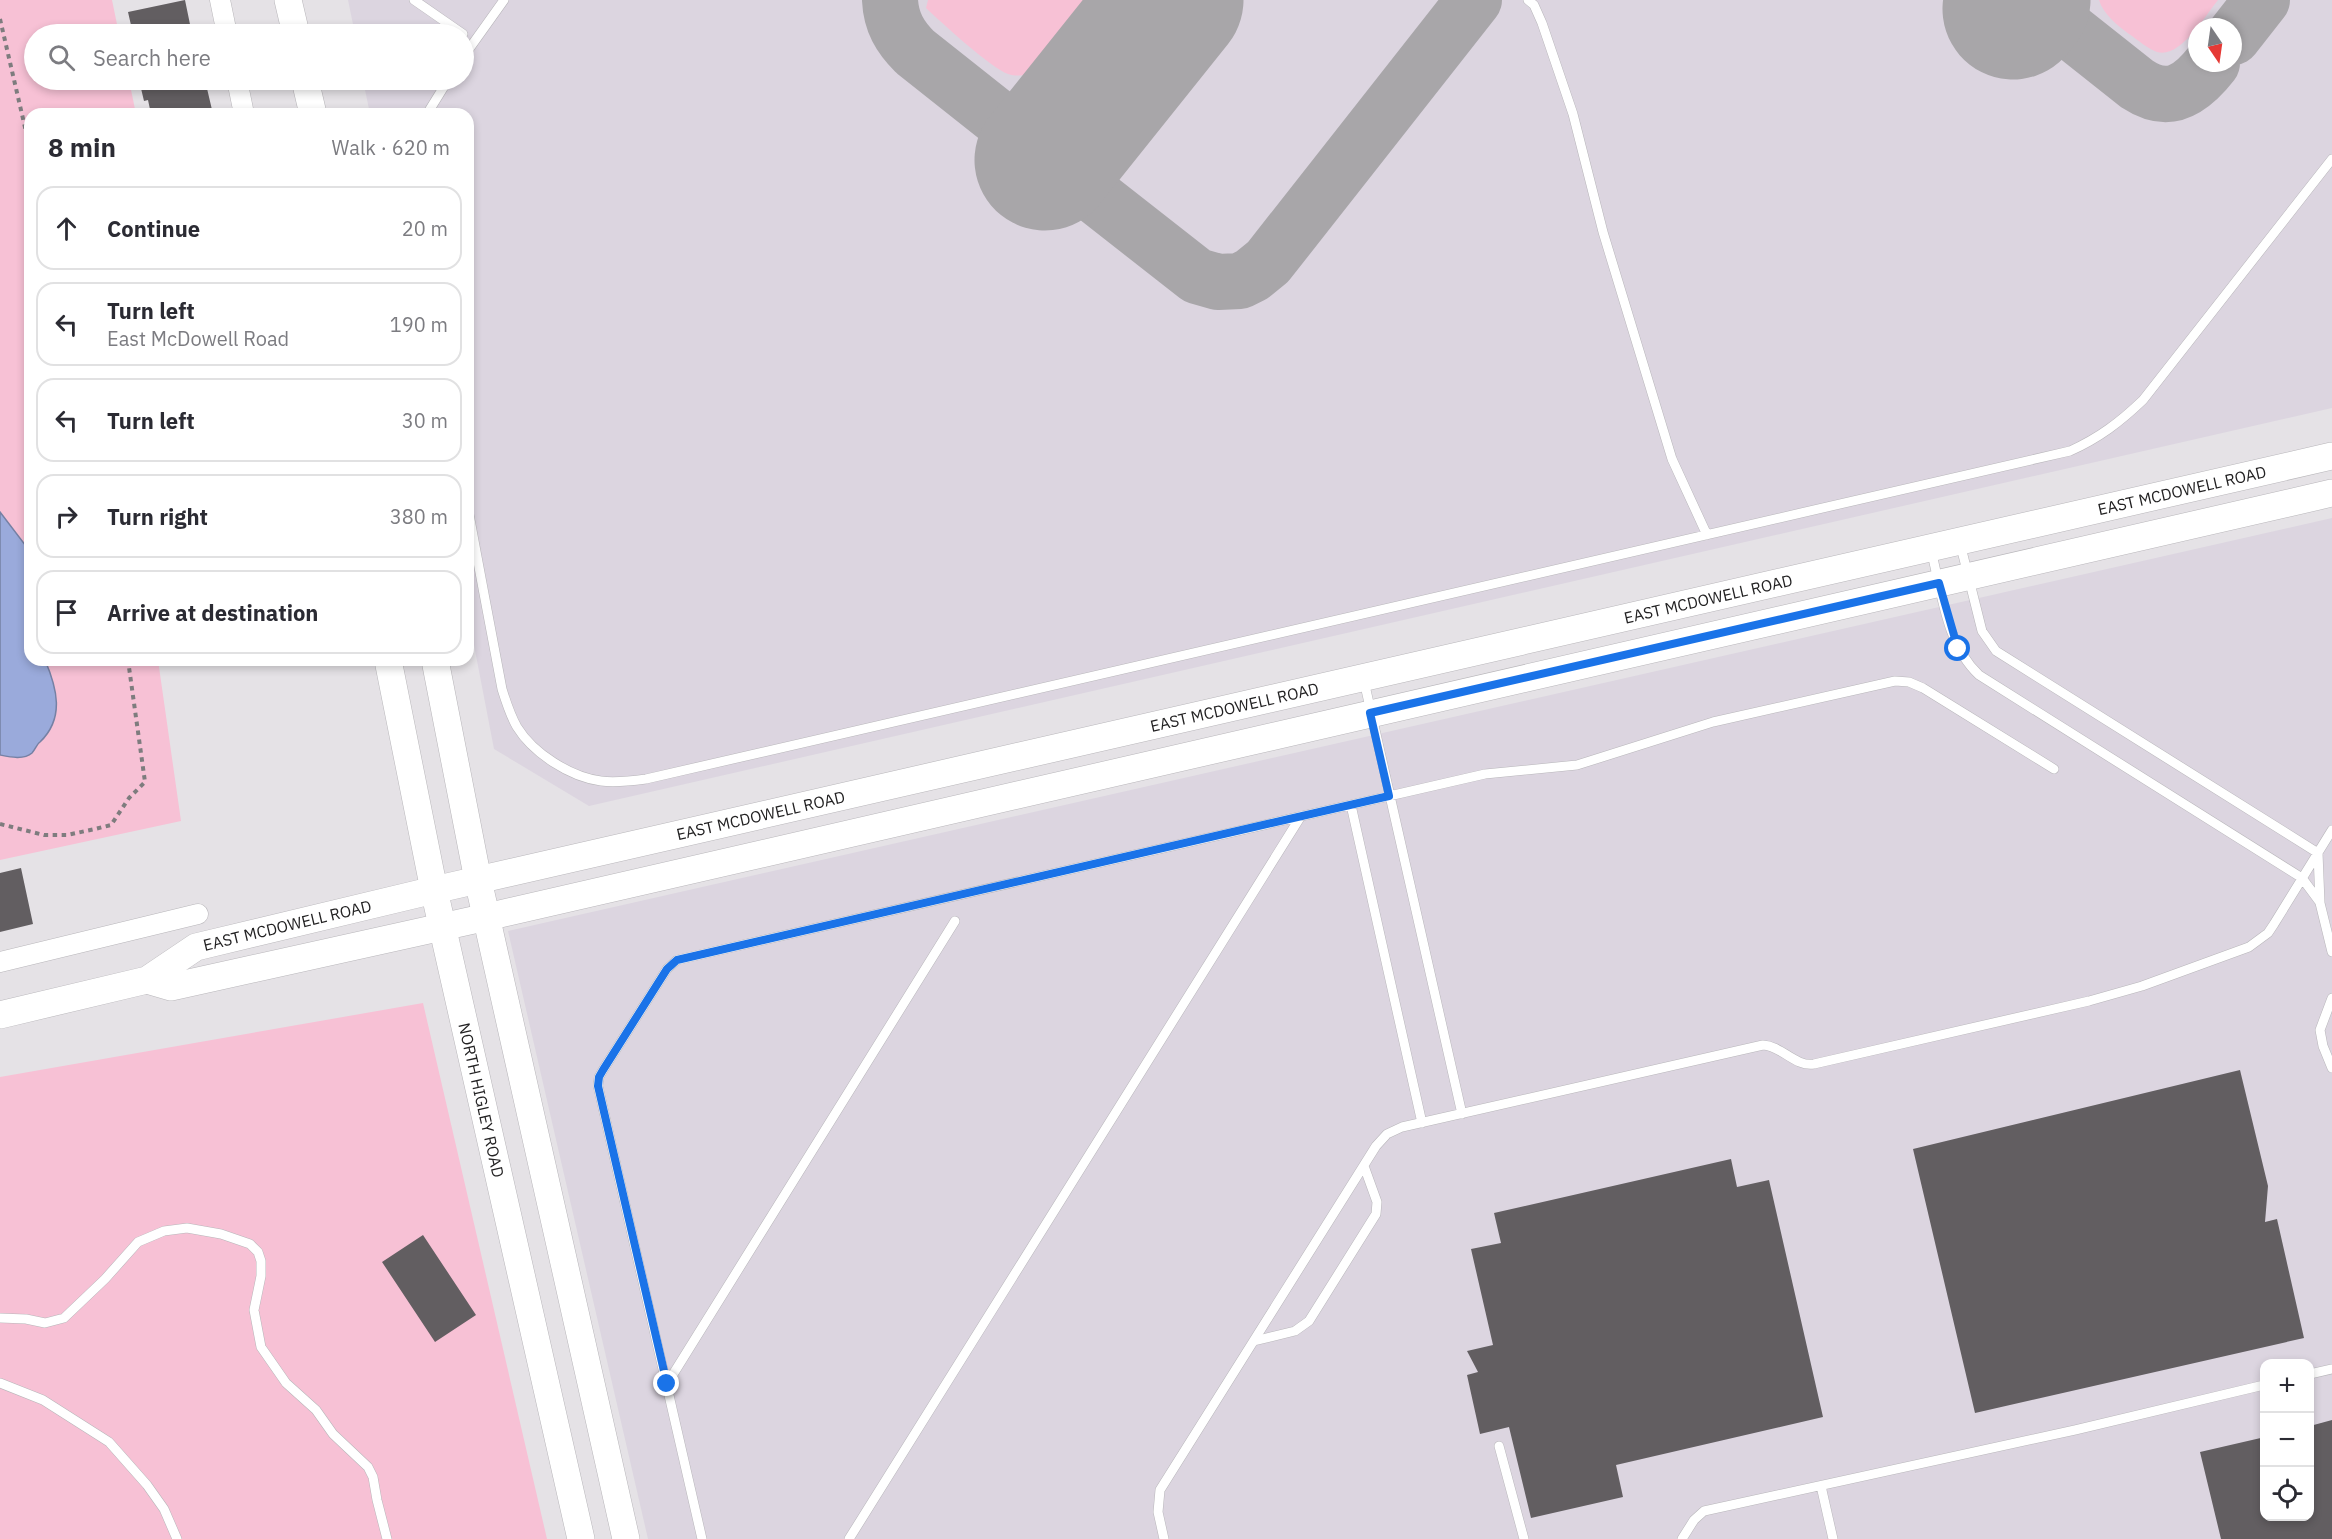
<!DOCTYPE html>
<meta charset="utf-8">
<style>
body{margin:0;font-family:"IBM Plex Sans",sans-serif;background:#f7f7f7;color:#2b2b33}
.controls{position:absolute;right:18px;bottom:18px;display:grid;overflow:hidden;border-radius:12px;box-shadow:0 3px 9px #0003}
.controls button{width:54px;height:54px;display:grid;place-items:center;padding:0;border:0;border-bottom:2px solid #e1e1e2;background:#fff;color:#2b2b33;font:30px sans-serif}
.compass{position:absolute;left:2188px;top:18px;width:54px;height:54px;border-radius:50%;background:#fff;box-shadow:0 3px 9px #0003;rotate:167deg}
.stop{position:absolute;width:18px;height:18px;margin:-14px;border:4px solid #1a73e8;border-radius:50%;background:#fff}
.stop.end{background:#1a73e8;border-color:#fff;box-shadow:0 2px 6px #0008}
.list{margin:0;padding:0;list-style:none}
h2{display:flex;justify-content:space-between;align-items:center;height:78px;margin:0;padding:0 24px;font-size:26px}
h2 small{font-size:20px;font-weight:400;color:#7c7c81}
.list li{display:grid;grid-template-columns:39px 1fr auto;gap:18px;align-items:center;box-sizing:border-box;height:84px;margin:0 12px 12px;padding:0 12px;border:2px solid #e1e1e2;border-radius:18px}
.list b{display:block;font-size:22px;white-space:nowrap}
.list p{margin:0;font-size:20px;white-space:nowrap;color:#7c7c81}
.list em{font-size:20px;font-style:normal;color:#7c7c81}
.icon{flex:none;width:33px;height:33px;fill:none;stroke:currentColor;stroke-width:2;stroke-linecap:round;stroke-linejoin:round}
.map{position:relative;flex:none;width:2332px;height:1539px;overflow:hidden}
.search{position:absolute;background:#fff;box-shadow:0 3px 9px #0003;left:24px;top:24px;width:450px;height:66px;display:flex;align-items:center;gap:15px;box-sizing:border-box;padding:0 21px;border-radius:33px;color:#7c7c81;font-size:22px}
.panel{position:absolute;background:#fff;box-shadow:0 3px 9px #0003;left:24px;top:108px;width:450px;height:558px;border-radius:18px}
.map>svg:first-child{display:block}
</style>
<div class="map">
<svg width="2332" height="1539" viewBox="0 0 2332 1539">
<rect width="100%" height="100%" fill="#e5e2e6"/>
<path fill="#dcd5e0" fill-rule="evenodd" d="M 348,0 L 2332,0 L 2332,408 L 589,806 L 494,749 L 468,614 L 468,114 L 370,114 L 363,80 L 464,80 L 464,34 L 355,34 ZM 2197,27 L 2233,27 L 2233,63 L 2197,63 Z
M 2332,518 L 2332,1539 L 648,1539 L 508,931 ZM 2264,1364 L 2310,1364 L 2310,1516 L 2264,1516 Z"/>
<path fill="#f7c1d5" d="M 0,0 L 112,0 L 119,34 L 34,34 L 34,80 L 129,80 L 136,114 L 30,114 L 30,660 L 158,660 L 181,821 L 0,860 Z
M 928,0 L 1093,0 L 1040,68 C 1031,74 1020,78 1008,74 C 991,68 942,23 926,8 Z
M 2099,0 L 2218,0 C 2205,16 2180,59 2157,52 C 2148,49 2138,40 2129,34 C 2118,26 2103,14 2099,0 Z
M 423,1003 L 547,1539 L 0,1539 L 0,1077 Z"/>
<path fill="#9aaadb" stroke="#7681a4" stroke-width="1.5" d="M 0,512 L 26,546 L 30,561 L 30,660 L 45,660 C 57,688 65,718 40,742 C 37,744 35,750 32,753 C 24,760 10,757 0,755 Z"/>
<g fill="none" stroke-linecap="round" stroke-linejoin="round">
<path stroke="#a8a6a9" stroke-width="56" d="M 890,0 C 891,22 900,37 915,52 L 997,117 L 1045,160 L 1086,189 L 1197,276 L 1218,282 L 1240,281 L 1252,275 L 1268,262 L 1474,0
M 2031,0 L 2137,84 C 2169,105 2191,90 2212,63
M 2233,37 L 2262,0"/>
<path stroke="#a8a6a9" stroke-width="141" d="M 2013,9 L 2020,0
M 1045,160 L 1173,0"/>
</g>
<path fill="#625e61" d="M 185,0 L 192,34 L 133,34 L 128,12 Z
M 139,80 L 205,80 L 213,114 L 151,114 L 148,100 L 144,101 Z
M 21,868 L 33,924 L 0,932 L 0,873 Z
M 2240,1070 L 2268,1186 L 2265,1222 L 2277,1219 L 2304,1338 L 1975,1413 L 1913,1149 Z
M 1731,1159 L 1737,1187 L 1769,1180 L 1823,1417 L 1616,1465 L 1623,1497 L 1531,1518 L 1509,1427 L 1480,1434 L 1467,1375 L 1478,1372 L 1467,1351 L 1493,1345 L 1471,1249 L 1501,1243 L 1494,1213 Z
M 423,1235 L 476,1315 L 435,1342 L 382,1262 Z
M 2332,1420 L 2332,1539 L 2221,1539 L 2200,1452 L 2265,1437 L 2265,1516 L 2310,1516 L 2310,1426 Z"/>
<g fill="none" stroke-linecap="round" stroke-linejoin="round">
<g stroke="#b8b6ba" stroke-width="10">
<path id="service" d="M 414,0 L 463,34
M 1528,0 L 1534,5 L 1542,23 L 1573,114 L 1603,232 L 1672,459 L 1707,535
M 464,56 L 504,0
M 427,114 L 448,80
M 468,509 L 502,689 C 506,702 510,715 517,727 C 533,753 570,777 601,781 C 616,783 631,781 646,779 L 2070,451 C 2099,438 2120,422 2143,400 L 2332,159
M 1960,543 L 1982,631 L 1996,651 L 2318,853 L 2320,903 L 2332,952
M 1931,550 C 1942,593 1946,644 1979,675 L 2302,878 L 2319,901
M 1364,681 L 1462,1114
M 1351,805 L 1422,1123
M 2332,998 L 2320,1030 L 2323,1046 L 2332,1068
M 0,1318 L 26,1319 L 45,1323 L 64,1318 L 105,1279 L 138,1242 L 164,1231 L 187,1228 L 221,1234 L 250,1244 L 258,1252 L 261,1261 L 261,1276 L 254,1310 L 261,1347 L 286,1383 L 316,1410 L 333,1434 L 368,1467 L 373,1477 L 377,1500 L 387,1539
M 1254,1341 L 1295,1331 L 1309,1321 L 1376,1214 L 1377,1202 L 1364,1166
M 2310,1374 L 2332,1369
M 0,1383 L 43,1400 L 109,1442 L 147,1485 L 164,1509 L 177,1539
M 667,1384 L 955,921
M 1499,1446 L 1524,1539
M 1821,1486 L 1833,1539
M 702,1539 L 598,1086 L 599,1077 L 603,1070 L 667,969 L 677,960 L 1485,774 L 1577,765 L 1713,722 L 1895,681 L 1909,682 L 1923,688 L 2054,769
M 849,1539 L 1301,816
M 1164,1539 L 1158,1512 L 1160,1490 L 1376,1146 L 1387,1134 L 1402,1127 L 1763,1045 C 1782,1046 1795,1067 1814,1064 L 2089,1001 L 2142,986 L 2249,947 L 2268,933 L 2274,924 L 2332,830
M 1682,1539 L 1694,1520 L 1704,1511 L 2075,1430 L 2264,1385"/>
</g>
<g stroke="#b8b6ba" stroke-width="21">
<path id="minor" d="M 220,0 L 227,34
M 237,80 L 244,114
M 0,962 L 198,914"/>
</g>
<g stroke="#b8b6ba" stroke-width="28">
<g id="secondary">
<path d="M 288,0 L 296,34"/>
<path d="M 305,80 L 313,114"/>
<path id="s1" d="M 388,660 L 434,890 L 581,1539"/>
<path d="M 435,660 L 478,880 L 626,1539"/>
<path d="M 147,980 L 171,987 L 487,917 L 2332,493"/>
<path id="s2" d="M 0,1015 L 147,980 L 196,947 L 434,890 L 2332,456"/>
</g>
</g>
<path stroke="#7e7c7e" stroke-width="4" stroke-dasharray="4.5 4.5" stroke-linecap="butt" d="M 0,19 L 30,149
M 0,824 L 44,835 L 67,835 L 95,829 L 111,825 L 129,798 L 145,782 L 128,660"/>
<use href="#service" stroke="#fff" stroke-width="9"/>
<use href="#minor" stroke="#fff" stroke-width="20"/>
<use href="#secondary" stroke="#fff" stroke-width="27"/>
</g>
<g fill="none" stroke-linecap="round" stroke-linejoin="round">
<path stroke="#1a73e8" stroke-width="8" d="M 667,1384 L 598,1086 L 599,1077 L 603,1070 L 667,969 L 677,960 L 1389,796 L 1370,713 L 1939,583 L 1958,649"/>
</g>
<g text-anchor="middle" stroke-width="6" stroke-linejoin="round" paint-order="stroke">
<g font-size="16" fill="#232223" stroke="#e5e2e6">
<text dy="6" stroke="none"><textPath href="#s2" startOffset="2248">EAST MCDOWELL ROAD</textPath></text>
<text dy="6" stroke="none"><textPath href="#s2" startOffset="1762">EAST MCDOWELL ROAD</textPath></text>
<text dy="6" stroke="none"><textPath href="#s2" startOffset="1276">EAST MCDOWELL ROAD</textPath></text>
<text dy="6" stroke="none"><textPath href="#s2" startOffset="790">EAST MCDOWELL ROAD</textPath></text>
<text dy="6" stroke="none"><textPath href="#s2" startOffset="304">EAST MCDOWELL ROAD</textPath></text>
<text dy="6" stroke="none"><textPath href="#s1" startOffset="450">NORTH HIGLEY ROAD</textPath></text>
</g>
</g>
</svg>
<div class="controls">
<button>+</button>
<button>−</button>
<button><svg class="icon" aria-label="locate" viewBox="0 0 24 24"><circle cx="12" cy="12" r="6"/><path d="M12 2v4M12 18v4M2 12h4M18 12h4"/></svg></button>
</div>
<svg class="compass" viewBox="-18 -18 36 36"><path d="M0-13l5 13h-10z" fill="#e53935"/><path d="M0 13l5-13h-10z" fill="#7c7c81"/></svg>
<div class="stop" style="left:1958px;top:649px"></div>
<div class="stop end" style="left:667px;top:1384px"></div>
<div class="search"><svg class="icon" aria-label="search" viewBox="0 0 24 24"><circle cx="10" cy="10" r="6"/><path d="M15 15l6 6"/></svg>Search here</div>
<section class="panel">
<h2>8 min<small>Walk · 620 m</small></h2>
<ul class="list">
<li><svg class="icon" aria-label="ahead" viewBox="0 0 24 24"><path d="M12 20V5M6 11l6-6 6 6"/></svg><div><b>Continue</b></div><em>20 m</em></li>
<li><svg class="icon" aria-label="left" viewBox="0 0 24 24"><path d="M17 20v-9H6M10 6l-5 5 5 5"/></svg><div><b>Turn left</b><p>East McDowell Road</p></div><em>190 m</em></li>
<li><svg class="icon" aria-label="left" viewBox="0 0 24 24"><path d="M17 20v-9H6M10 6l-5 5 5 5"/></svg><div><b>Turn left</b></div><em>30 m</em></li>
<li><svg class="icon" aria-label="right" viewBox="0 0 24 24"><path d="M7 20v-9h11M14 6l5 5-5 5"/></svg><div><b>Turn right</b></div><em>380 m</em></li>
<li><svg class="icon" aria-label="arrive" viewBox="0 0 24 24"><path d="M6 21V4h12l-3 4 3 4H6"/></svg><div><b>Arrive at destination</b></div></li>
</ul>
</section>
</div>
